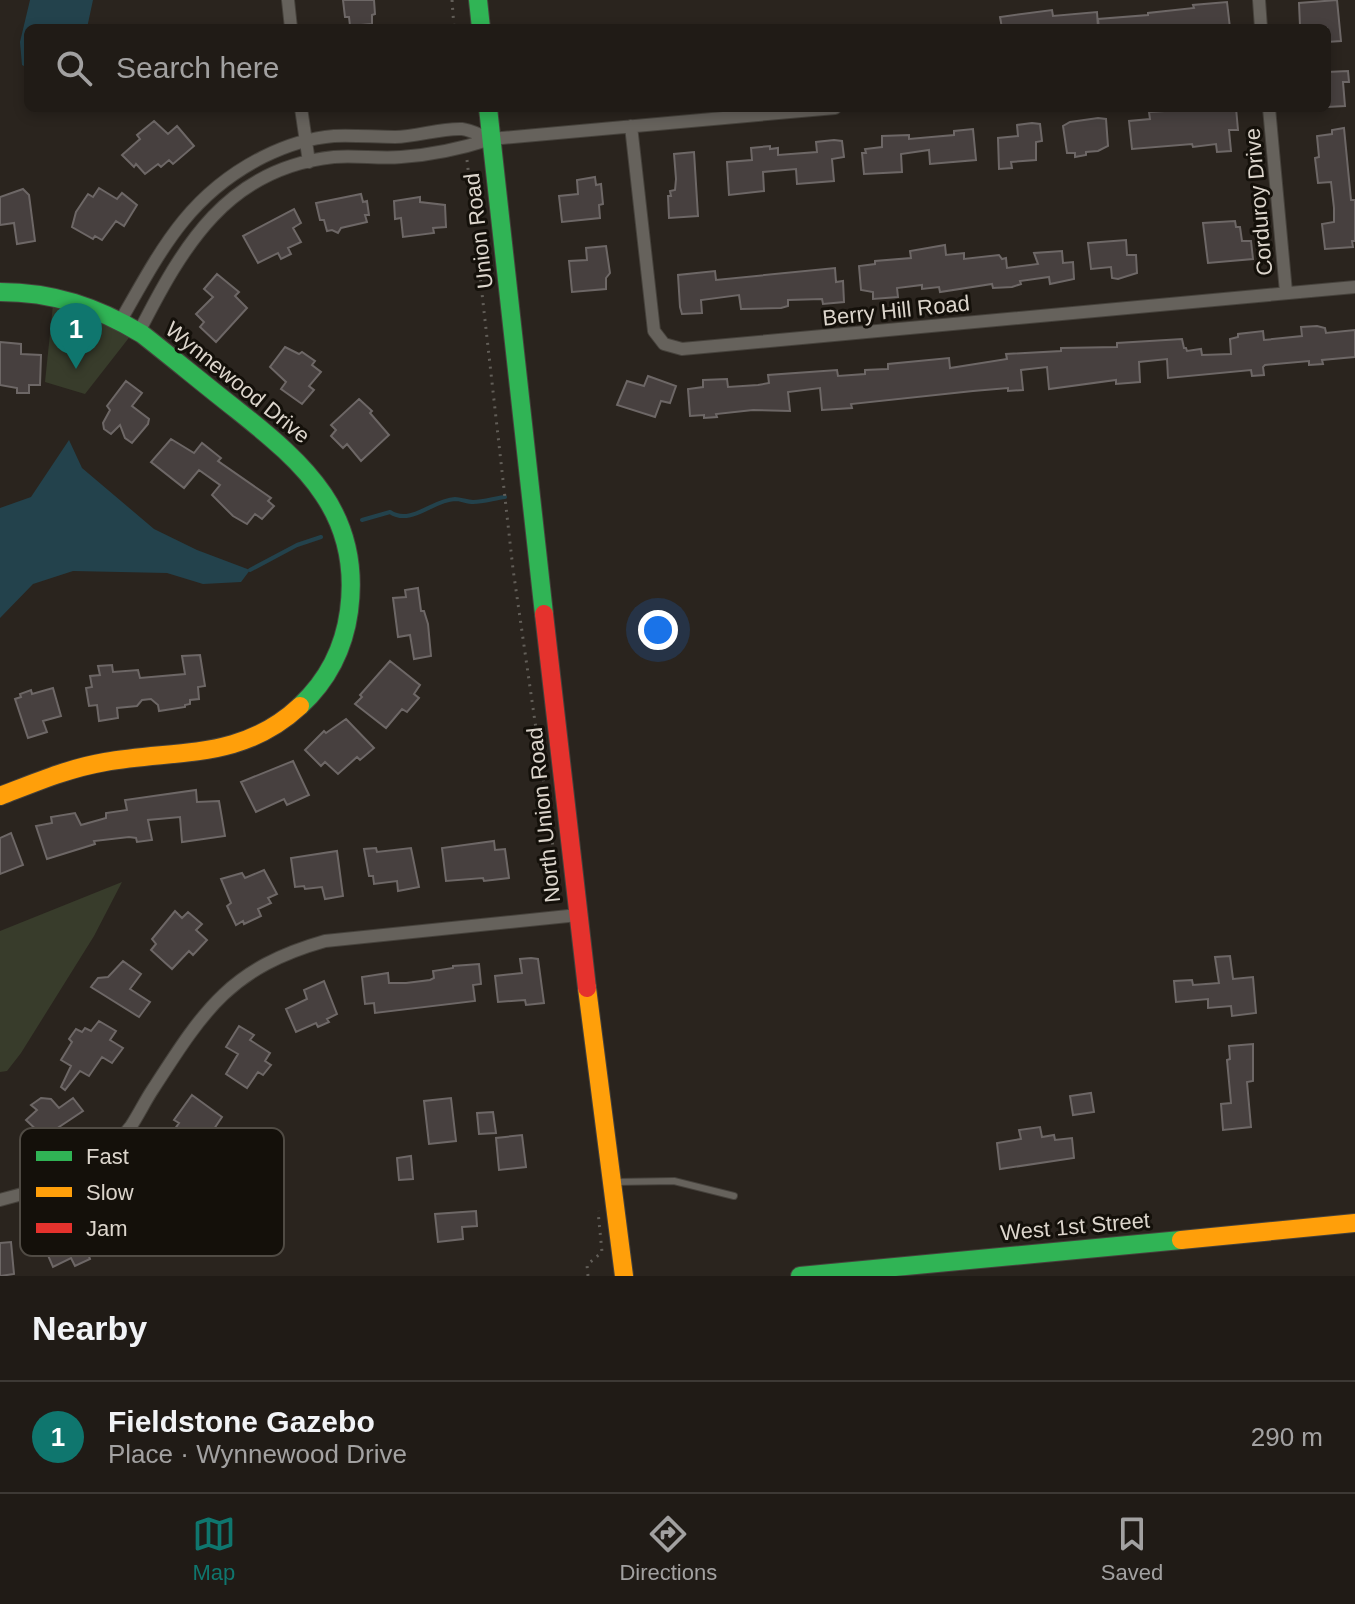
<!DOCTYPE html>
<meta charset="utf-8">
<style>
body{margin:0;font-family:Helvetica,sans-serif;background:#28241f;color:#f1f3f6}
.you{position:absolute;left:658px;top:630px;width:28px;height:28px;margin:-20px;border:6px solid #fff;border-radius:50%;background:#1a73e8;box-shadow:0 0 0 12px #1a73e833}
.badge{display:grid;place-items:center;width:52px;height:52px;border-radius:50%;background:#0f766e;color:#fff;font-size:26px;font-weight:700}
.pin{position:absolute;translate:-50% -66px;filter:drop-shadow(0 2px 4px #0008)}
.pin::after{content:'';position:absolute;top:42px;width:28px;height:24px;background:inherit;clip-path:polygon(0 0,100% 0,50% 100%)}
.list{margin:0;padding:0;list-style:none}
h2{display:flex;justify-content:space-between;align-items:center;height:104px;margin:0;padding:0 32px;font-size:34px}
h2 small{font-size:26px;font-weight:400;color:#a2a1a1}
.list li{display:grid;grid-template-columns:52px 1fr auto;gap:24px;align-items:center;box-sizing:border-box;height:112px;padding:0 32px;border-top:2px solid #3d3935}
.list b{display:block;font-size:30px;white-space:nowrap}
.list p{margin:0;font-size:26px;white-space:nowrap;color:#a2a1a1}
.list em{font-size:26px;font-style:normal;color:#a2a1a1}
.icon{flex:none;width:44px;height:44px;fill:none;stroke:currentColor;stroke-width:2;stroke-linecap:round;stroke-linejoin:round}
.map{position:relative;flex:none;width:1355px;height:1276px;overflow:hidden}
.search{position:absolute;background:#201b16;box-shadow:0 4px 12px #0003;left:24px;right:24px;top:24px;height:88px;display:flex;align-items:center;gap:20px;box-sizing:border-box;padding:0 28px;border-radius:12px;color:#a2a1a1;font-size:30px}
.sheet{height:216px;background:#201b16}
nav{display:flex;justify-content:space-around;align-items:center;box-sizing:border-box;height:112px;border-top:2px solid #3d3935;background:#201b16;font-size:22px;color:#a2a1a1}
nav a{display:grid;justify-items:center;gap:4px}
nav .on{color:#0f766e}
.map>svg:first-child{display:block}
</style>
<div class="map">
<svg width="1355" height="1276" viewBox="0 0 1355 1276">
<rect width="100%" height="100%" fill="#2a241e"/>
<path fill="#383c2b" d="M 54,295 L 135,330 L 85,394 L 45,382 Z
M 122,882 L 94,936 L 21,1053 L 7,1071 L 0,1072 L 0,931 Z"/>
<path fill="#23424c" d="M 30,0 L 93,0 L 87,28 L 28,28 L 28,68 L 22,65 L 20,42 Z
M 69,440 L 82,468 L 154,529 L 197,550 L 250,570 L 241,582 L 203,584 L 167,573 L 73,571 L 33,584 L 0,618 L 0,508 L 31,497 Z"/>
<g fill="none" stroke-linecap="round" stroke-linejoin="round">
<path stroke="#23424c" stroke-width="4" d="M 362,520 L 390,512 C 411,526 432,500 455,499 C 461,499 467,502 473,502 C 484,502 495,498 505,497
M 250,570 L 297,545 L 321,537"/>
</g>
<path fill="#47403f" stroke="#6d6766" stroke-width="2" d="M 343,0 L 374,0 L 375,14 L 372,15 L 372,24 L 350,26 L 349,17 L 345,17 Z
M 1337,0 L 1341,41 L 1327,42 L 1327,28 L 1316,28 L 1315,25 L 1300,26 L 1299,3 Z
M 1227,2 L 1230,28 L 1099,28 L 1098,19 L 1148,15 L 1148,13 L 1194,8 L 1193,5 Z
M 1052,10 L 1053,16 L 1097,12 L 1098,28 L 1002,28 L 1000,17 Z
M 1348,71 L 1349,82 L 1343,82 L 1345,106 L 1327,107 L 1327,72 Z
M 1211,108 L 1236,108 L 1238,130 L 1229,130 L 1231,151 L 1217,152 L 1216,144 L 1193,147 L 1192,144 L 1132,149 L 1129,121 L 1150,119 L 1149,112 Z
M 1098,118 L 1106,119 L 1108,146 L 1098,151 L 1086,152 L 1086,155 L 1075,157 L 1075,153 L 1067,153 L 1063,126 L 1070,122 Z
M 154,121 L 168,134 L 177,126 L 194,146 L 173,164 L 169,160 L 161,167 L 158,164 L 145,174 L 136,164 L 134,167 L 122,155 L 140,139 L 137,135 Z
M 1032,123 L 1040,124 L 1042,141 L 1036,142 L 1036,160 L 1011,162 L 1012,168 L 999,169 L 998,138 L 1018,136 L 1017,125 Z
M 1344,128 L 1351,200 L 1355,200 L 1355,241 L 1352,241 L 1353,247 L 1325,249 L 1322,224 L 1334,222 L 1334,208 L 1331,182 L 1318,183 L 1315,158 L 1319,157 L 1317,136 L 1332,134 L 1332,130 Z
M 973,129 L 976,160 L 930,164 L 929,150 L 901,154 L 902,172 L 864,174 L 862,153 L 866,153 L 865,149 L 882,147 L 882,136 L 909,135 L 909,139 L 954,135 L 954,131 Z
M 834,140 L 842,141 L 844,157 L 832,159 L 834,181 L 797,184 L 796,169 L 763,172 L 764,191 L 729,195 L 727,162 L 752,160 L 751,148 L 770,146 L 770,149 L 778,148 L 778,155 L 817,152 L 816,142 Z
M 694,152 L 698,216 L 669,218 L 668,196 L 671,196 L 670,191 L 675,190 L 676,179 L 674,154 Z
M 595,177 L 596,185 L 601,184 L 603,204 L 599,205 L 600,218 L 562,222 L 559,196 L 578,194 L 577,180 Z
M 99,188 L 117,199 L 122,193 L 137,205 L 124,226 L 116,221 L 102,240 L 95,236 L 93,239 L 72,227 L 76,212 L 88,194 L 93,197 Z
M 23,189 L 29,195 L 35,241 L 17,244 L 14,223 L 0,225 L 0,197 Z
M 361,194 L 363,202 L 367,201 L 369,215 L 365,215 L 367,222 L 341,228 L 338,233 L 332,230 L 327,231 L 324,220 L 320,220 L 316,203 Z
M 420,197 L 420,202 L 445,205 L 446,227 L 433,228 L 434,233 L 403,237 L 401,218 L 395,219 L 394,201 Z
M 294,209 L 301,223 L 293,228 L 301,242 L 288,248 L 291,254 L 281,259 L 278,253 L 258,263 L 243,236 Z
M 1235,221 L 1236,227 L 1240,227 L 1242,241 L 1251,241 L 1253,259 L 1208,263 L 1203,223 Z
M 1126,240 L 1127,255 L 1136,255 L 1137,273 L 1118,279 L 1112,278 L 1111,267 L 1091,269 L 1088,243 Z
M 945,245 L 946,255 L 964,253 L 964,259 L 999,255 L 1002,259 L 1006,258 L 1007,268 L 1038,264 L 1034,253 L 1062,251 L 1063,263 L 1073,262 L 1074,279 L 1050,284 L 1049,277 L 1020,281 L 1021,284 L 1012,287 L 993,288 L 992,284 L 940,292 L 939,287 L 922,289 L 922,285 L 897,288 L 898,297 L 873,299 L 873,292 L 861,290 L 859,266 L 875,264 L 875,261 L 911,258 L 910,251 Z
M 606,246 L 610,273 L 606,278 L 606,289 L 572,292 L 569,261 L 587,260 L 586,248 Z
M 835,268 L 836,282 L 843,281 L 844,302 L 823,304 L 822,299 L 788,300 L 788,306 L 781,308 L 741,309 L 739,295 L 701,300 L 702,313 L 682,314 L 680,307 L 678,275 L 715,271 L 716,280 Z
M 217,274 L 239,292 L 235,296 L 247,308 L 216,342 L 200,327 L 204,322 L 196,314 L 213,297 L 204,289 Z
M 1317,326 L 1325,328 L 1326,333 L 1355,330 L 1355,357 L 1322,360 L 1323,364 L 1309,365 L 1309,361 L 1265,365 L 1263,367 L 1264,375 L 1252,376 L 1251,370 L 1168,378 L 1167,359 L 1139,362 L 1140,382 L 1116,384 L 1116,380 L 1049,389 L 1047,367 L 1021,370 L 1023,390 L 1008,391 L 1008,388 L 973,391 L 851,404 L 852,408 L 822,410 L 820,388 L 788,392 L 790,411 L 753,410 L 716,414 L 717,417 L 704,418 L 704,415 L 690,416 L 688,389 L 703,387 L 703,380 L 727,379 L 728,387 L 758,385 L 769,383 L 768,375 L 837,370 L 838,376 L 865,374 L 865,370 L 888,369 L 888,364 L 949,358 L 950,368 L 1007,359 L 1006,354 L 1061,351 L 1061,348 L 1117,347 L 1117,343 L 1182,339 L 1184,348 L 1186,348 L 1187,351 L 1201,349 L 1202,355 L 1231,354 L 1230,339 L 1238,337 L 1238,334 L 1263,331 L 1264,340 L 1302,336 L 1301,327 Z
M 0,342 L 21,344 L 21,354 L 41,355 L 40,385 L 29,385 L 29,393 L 17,393 L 17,388 L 0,385 Z
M 285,347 L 299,354 L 302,352 L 315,361 L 312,365 L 321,372 L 309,386 L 314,390 L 302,404 L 281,389 L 286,382 L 270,367 Z
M 648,376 L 676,386 L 670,403 L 661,401 L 655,417 L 617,405 L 627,381 L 644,386 Z
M 126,381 L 142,393 L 132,406 L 149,419 L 148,424 L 132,443 L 125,438 L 120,425 L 111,434 L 104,429 L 103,423 L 110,410 L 107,406 Z
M 359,399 L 372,411 L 370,413 L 389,435 L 361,461 L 347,444 L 343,448 L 331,436 L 336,430 L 331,425 Z
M 171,439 L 194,453 L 202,443 L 221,458 L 218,461 L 271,498 L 268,501 L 274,506 L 262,519 L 255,514 L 247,524 L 233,516 L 212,495 L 220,485 L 199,470 L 184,488 L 151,462 Z
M 418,588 L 421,611 L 424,611 L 428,624 L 431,656 L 414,659 L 410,635 L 398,637 L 393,598 L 406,597 L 405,590 Z
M 200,655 L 205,686 L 198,687 L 199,699 L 190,700 L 190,704 L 185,705 L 185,707 L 159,711 L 158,705 L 151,699 L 142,700 L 137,706 L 117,708 L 118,718 L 99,721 L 97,705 L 89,706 L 86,688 L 92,687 L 90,676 L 100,675 L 98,666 L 112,665 L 113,672 L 138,670 L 140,678 L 185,674 L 182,656 Z
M 390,661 L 420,685 L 414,694 L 419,698 L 407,712 L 402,709 L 386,728 L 355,704 L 362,697 L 360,695 Z
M 53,688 L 61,716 L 43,721 L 47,732 L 28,738 L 15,699 L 21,697 L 20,694 L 31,690 L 32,694 Z
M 346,719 L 374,748 L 360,760 L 357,757 L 338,774 L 325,762 L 321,766 L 305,750 L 324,731 L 326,733 Z
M 293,761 L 309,795 L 287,805 L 284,799 L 256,812 L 241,782 Z
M 196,790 L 197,802 L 219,801 L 225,836 L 182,842 L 180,817 L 148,820 L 152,840 L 137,842 L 136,838 L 129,837 L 94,841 L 95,844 L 47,859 L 36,826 L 52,823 L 51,817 L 75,813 L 81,825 L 106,818 L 106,813 L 127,810 L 125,800 Z
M 11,833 L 23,865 L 0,874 L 0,838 Z
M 494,841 L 495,850 L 505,849 L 509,878 L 484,881 L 483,878 L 446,881 L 442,848 Z
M 376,848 L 377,852 L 411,848 L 419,887 L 398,891 L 397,881 L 374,884 L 373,876 L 369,876 L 364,849 Z
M 337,851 L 343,896 L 325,899 L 322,887 L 305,889 L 304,886 L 295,887 L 291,858 Z
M 264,870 L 277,894 L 268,898 L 271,903 L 258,909 L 261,916 L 244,924 L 243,921 L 236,925 L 227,906 L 231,903 L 221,879 L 242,873 L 245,878 Z
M 175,911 L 182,918 L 188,912 L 202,924 L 196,930 L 207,940 L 193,955 L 189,951 L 172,969 L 151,950 L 156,944 L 152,939 Z
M 1230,956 L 1233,979 L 1253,977 L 1256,1013 L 1232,1016 L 1231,1006 L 1208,1008 L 1208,999 L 1176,1002 L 1174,981 L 1192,980 L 1193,985 L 1219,983 L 1215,957 Z
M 531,958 L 538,959 L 544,1003 L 526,1005 L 525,1000 L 498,1002 L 495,976 L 522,973 L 520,959 Z
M 123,961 L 141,974 L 130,989 L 150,1002 L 139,1017 L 91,987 L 98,978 L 108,977 Z
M 479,964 L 481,984 L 473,985 L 475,1001 L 375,1013 L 374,1003 L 365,1004 L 362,977 L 388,973 L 389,983 L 406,983 L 430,980 L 434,978 L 433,971 L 453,968 L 453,966 Z
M 324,981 L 337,1014 L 327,1019 L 329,1022 L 318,1027 L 316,1023 L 296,1032 L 286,1009 L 307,999 L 304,990 Z
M 99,1021 L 116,1031 L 110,1040 L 123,1048 L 112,1063 L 102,1057 L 89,1076 L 80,1071 L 65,1090 L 61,1087 L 71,1066 L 61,1060 L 72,1042 L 69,1039 L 76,1029 L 82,1032 L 85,1028 L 91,1031 Z
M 239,1026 L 254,1035 L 250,1040 L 270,1053 L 265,1061 L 271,1065 L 263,1075 L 258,1072 L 247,1088 L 226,1074 L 238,1054 L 226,1047 Z
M 1253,1044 L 1253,1081 L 1247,1082 L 1251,1127 L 1223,1130 L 1221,1104 L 1231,1103 L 1227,1060 L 1230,1059 L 1229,1046 Z
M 1091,1093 L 1094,1112 L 1073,1115 L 1070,1096 Z
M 192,1095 L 222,1117 L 208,1138 L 212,1141 L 204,1151 L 195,1146 L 184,1162 L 166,1148 L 169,1141 L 167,1140 L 179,1123 L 174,1120 Z
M 41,1098 L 51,1099 L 59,1108 L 73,1098 L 83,1111 L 44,1137 L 26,1120 L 37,1110 L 31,1105 Z
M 451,1098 L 456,1141 L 429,1144 L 424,1101 Z
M 493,1112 L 496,1133 L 479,1134 L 477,1113 Z
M 1040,1127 L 1042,1137 L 1054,1135 L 1055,1140 L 1072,1138 L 1074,1158 L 1000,1169 L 997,1143 L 1021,1139 L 1019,1130 Z
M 522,1135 L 526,1167 L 499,1170 L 496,1138 Z
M 411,1156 L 413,1179 L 399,1180 L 397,1158 Z
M 476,1211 L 477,1226 L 462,1227 L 463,1239 L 438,1242 L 435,1214 Z
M 89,1213 L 103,1244 L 87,1251 L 90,1259 L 75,1266 L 71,1258 L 53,1267 L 40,1237 L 61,1225 L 61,1223 Z
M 11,1242 L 14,1274 L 0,1276 L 0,1243 Z"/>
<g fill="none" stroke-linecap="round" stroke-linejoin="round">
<g stroke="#46423c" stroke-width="8">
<path id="lane" d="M 615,1182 L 674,1181 L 734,1196"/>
</g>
<g stroke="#46423c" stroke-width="14">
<path id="street" d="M 288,0 L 291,28
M 1259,0 L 1261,28
M 301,108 L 309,162
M 1269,108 L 1286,292
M 631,126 L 654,331 L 664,344 L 682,349 L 1355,287
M 121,320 C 161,250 188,195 263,157 C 285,146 309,138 334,136 C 354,135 375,137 395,137 C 417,137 440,128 462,129 C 471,130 482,136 491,139
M 139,332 C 183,246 227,168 334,157 C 356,155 379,159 401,157 C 432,155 463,148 491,139 L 835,108
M 0,1200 C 49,1188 99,1168 131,1126 C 139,1114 145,1101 153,1089 C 204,1010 230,968 325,941 L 578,915"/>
</g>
<g stroke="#46423c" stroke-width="20">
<path id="fast" d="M 478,0 L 481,28
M 488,108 L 544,614
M 0,292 C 53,292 97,307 142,334 C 174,359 205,385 237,410 C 305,464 362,514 349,611 C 344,648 328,680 300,706
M 800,1276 L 1181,1240"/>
</g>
<g stroke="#46423c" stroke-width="20">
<path id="slow" d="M 0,796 C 34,783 69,768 105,762 C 177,749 241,761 300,706
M 587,988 L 624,1276
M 1181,1240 L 1355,1223"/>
</g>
<g stroke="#46423c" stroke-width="20">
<path id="jam" d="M 544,614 L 587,988"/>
</g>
<path stroke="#625e58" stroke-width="3" stroke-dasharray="2 6" stroke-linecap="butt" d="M 452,0 L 454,28
M 467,160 L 513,569 L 553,847
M 588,1276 L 587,1265 L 602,1252 L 598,1211"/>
<use href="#lane" stroke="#66625c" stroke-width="6"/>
<use href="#street" stroke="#66625c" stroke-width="12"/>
<use href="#fast" stroke="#30b455" stroke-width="18"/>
<use href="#slow" stroke="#ff9f0a" stroke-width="18"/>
<use href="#jam" stroke="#e5322d" stroke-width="18"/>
</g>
<g text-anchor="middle" stroke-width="6" stroke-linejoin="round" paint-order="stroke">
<g font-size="22" fill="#dcd5cc" stroke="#14100a">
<text transform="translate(1258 202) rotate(-95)" y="8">Corduroy Drive</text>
<text transform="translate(478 231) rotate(-97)" y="8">Union Road</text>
<text transform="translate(896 310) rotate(-6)" y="8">Berry Hill Road</text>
<text transform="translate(238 382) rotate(39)" y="8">Wynnewood Drive</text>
<text transform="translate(543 815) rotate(-96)" y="8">North Union Road</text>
<text transform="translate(1075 1226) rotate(-5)" y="8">West 1st Street</text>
</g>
</g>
<rect x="20" y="1128" width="264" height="128" rx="12" fill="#14100a" stroke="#504b44" stroke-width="2"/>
<rect x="36" y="1151" width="36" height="10" fill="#30b455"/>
<rect x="36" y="1187" width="36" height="10" fill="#ff9f0a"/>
<rect x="36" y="1223" width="36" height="10" fill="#e5322d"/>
<g font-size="22" fill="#dcd5cc">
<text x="86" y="1164">Fast</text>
<text x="86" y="1200">Slow</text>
<text x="86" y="1236">Jam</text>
</g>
</svg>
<div class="you"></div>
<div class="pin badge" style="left:76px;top:369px">1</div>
<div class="search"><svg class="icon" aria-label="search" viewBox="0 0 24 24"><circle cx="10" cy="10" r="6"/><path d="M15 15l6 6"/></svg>Search here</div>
</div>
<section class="sheet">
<h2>Nearby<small></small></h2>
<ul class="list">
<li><span class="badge">1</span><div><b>Fieldstone Gazebo</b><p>Place · Wynnewood Drive</p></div><em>290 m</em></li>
</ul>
</section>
<nav>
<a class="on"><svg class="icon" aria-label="map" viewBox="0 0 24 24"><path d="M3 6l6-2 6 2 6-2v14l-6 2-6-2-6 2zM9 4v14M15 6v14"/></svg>Map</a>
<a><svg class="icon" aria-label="directions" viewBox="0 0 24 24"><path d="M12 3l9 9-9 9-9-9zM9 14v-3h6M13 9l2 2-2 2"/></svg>Directions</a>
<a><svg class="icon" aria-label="saved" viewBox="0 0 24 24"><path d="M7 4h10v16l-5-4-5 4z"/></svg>Saved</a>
</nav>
